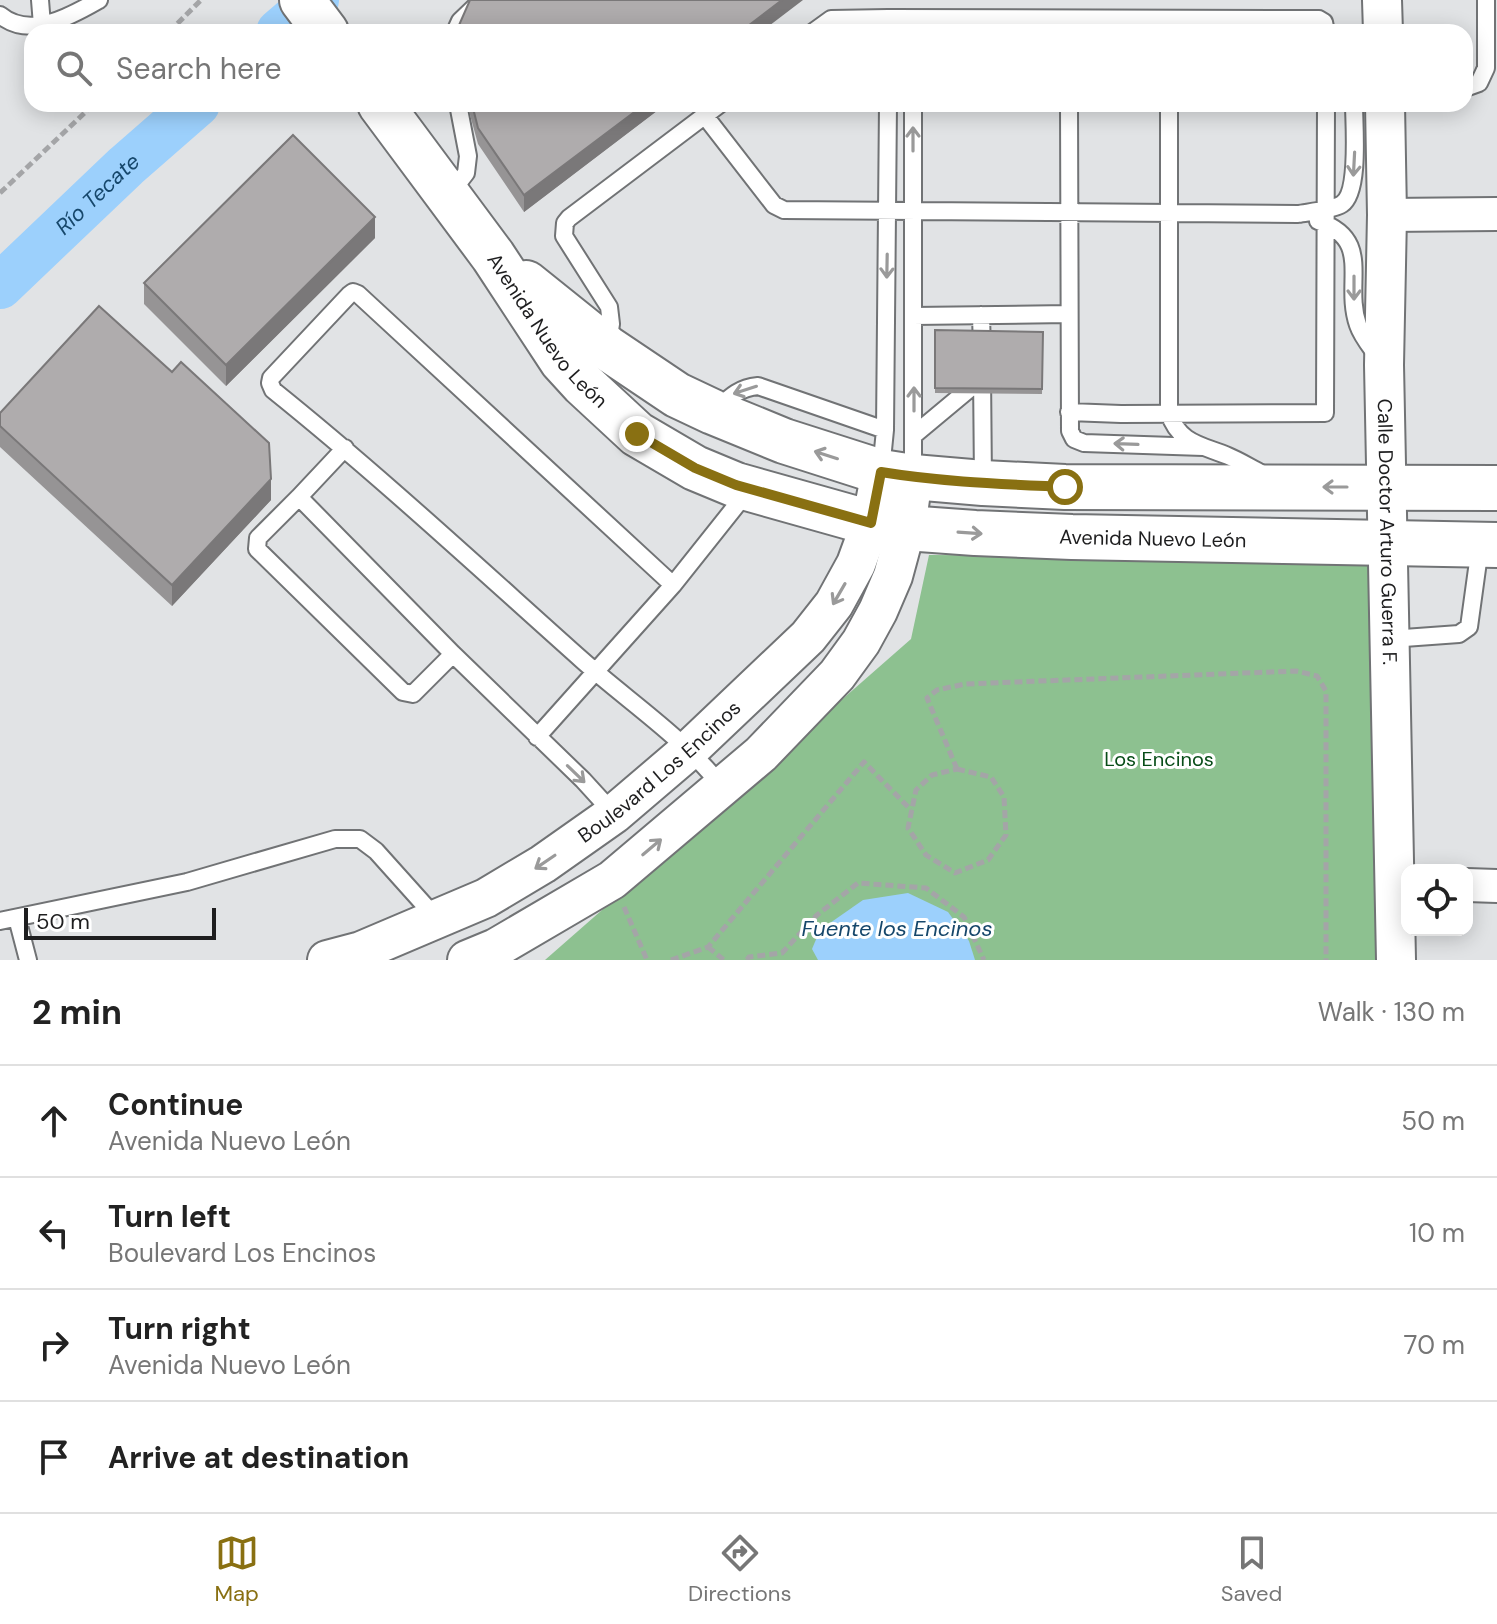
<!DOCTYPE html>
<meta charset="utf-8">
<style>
body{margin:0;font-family:"DM Sans",sans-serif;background:#f2f2f2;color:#222}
.controls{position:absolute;right:24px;bottom:24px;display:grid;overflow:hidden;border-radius:16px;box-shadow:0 4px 20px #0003}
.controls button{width:72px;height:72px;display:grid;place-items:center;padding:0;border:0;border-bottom:2px solid #e0e0e0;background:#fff;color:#222;font:40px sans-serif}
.scale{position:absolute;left:24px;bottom:20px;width:192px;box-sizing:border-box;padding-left:8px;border:4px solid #1e1e1f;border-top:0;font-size:22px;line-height:28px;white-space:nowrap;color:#1e1e1f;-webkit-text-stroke:6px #fff;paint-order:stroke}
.stop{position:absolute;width:24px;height:24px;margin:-18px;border:6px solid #897012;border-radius:50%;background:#fff}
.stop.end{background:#897012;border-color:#fff;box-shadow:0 2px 8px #0008}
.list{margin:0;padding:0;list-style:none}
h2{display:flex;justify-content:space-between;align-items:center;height:104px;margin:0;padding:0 32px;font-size:34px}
h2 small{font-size:26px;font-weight:400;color:#767676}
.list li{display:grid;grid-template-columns:52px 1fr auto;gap:24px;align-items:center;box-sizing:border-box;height:112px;padding:0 32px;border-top:2px solid #e0e0e0}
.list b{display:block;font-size:30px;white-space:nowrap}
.list p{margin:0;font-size:26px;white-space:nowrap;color:#767676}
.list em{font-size:26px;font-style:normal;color:#767676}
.icon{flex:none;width:44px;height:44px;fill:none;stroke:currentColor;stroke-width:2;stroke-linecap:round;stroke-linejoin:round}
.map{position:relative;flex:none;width:1497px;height:960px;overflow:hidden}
.search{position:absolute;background:#fff;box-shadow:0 4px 20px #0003;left:24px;right:24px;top:24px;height:88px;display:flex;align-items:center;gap:20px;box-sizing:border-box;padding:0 28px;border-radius:24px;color:#767676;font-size:30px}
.sheet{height:552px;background:#fff}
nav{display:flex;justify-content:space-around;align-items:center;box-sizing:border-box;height:112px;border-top:2px solid #e0e0e0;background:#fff;font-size:22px;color:#767676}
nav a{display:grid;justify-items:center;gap:4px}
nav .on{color:#897012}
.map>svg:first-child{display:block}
</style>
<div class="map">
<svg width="1497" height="960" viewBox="0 0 1497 960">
<rect width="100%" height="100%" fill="#e1e3e5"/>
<path fill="#8dc190" d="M 929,555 L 1379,557 L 1379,960 L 545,960 L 911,639 Z"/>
<path fill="#9cd0fc" d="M 908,893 L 948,912 L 969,941 L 975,960 L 818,960 L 812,949 L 820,930 L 863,900 Z"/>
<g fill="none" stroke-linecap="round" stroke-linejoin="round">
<g stroke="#9cd0fc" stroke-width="46">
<path d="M 279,32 L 316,0"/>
<path id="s1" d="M 0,286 L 126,166 L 197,104"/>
</g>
<g stroke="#717375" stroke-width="20">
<path id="service" d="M 40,0 L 42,25
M 0,15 C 30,40 71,16 99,0
M 455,32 L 460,21 L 482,0
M 813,32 L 831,19 L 888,18 L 1319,19 L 1324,22 L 1326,32
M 1465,88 L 1479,83 L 1486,68 L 1486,0
M 1069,104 L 1070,431 L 1074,439 L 1084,443 L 1203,447
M 1169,104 L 1169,413 C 1179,444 1202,445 1228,456 C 1240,461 1251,468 1263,474
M 705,116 L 774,205 L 784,210 L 1298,214 C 1309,212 1333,210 1342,204 C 1360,192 1354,125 1354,104
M 449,195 L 466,173 L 468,156 L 458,104
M 1318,221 C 1374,240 1343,282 1358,325 C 1362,337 1371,347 1378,357
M 981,315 L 982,350
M 913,316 L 1069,314
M 608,342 L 611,324 L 609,307 L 564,236 L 565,223 L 569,218 L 720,104
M 982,373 L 983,482
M 717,409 C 731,396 739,388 758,386 L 885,430
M 1069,412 L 1121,414 L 1325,413 L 1326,104
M 914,435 L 980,380
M 345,448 L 299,497 L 453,654 L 583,780 L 614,814
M 881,470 L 885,430 L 888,104
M 913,476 L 913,104
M 299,497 L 258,538 L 257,549 L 403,692 L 413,694 L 453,654
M 673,585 L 358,294 L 353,292 L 349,295 L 271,378 L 270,383 L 273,390 C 380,476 480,569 582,660 C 629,702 683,737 722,787
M 1390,639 L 1459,634 L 1469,627 L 1480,547
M 537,737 L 673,585 L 747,492
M 17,918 L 28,960
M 0,921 L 187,882 L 335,839 L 360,839 L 376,851 L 437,919"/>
</g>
<g stroke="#717375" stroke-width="36">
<path id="minor" d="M 1387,215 L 1497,214
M 1467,885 L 1497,886"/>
</g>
<g stroke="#717375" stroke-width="42">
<g id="tertiary">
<path d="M 1382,0 L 1383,32"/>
<path id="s2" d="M 1385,104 L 1387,215 L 1384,365 L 1396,960"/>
<path id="s3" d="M 327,960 L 361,951 L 486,898 L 543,864 L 614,814 L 689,750 L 808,637 L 834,604 L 856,564 L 871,523 L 881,472"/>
<path d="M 467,960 L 496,948 L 612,880 L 761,754 L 837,675 L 861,642 L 878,611 L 893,576 L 906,528 L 913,477"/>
</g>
</g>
<g stroke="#717375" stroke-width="48">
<g id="secondary">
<path d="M 302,0 L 326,32"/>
<path id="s4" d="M 380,104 L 493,256 L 562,361 L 583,384 L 637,434 L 695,468 L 736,485 L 871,523 L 906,528 L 975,533 L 1072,537 L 1497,545"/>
<path d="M 526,283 L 607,348 L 677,395 L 713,412 L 784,441 L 881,472 L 913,477 L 983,483 L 1065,487 L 1497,488"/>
</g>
</g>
<path stroke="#a4a5a7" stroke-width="5" stroke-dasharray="8 4" stroke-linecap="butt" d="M 169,32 L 201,0
M 0,193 L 94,104
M 957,769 L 927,698 L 937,690 L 965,684 L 1296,671 L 1317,676 L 1326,691 L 1326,960
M 957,769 L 991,777 L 1004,797 L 1006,835 L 988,860 L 955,873 L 926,855 L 908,828 L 916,790 L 932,775 Z
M 624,907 L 647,960
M 708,947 L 724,960
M 671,960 L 708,947 L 864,762 L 911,810
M 747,960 L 749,957 L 782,953 L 817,915 L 858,883 L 926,888 L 964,917 L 984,960"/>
<use href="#service" stroke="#fff" stroke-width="16"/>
<use href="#minor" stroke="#fff" stroke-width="32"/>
<use href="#tertiary" stroke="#fff" stroke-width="38"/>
<use href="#secondary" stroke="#fff" stroke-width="44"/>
</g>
<path fill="#969495" d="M 467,104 L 666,104 L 524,212 L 478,144 Z
M 375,238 L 226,386 L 144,304 L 144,283 Z
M 935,330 L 1043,332 L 1042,394 L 935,393 Z
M 0,413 L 271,500 L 172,606 L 0,447 Z"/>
<path fill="#7a7879" d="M 782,0 L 803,0 L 761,32 L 740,32 Z
M 645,104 L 666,104 L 524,212 L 524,195 Z
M 375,217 L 375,238 L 226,386 L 226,365 Z
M 271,479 L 271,500 L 172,606 L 172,585 Z"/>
<path fill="#afacad" stroke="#7a7879" stroke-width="2" d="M 470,0 L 782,0 L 740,32 L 456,32 Z
M 472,104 L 645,104 L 524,195 L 478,128 Z
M 293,135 L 375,217 L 226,365 L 144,283 Z
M 99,306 L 172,372 L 181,362 L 269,443 L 271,479 L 172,585 L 0,426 L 0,413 Z
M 935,330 L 1043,332 L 1042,389 L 935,388 Z"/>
<defs><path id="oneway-shaft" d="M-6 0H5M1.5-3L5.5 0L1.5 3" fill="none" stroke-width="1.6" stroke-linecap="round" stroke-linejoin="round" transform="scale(2)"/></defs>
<g stroke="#9a9a9a">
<use href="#oneway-shaft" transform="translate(913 139) rotate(-90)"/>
<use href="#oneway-shaft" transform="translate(1354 164) rotate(93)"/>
<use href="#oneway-shaft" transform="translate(887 266) rotate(91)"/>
<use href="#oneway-shaft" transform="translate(1354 288) rotate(90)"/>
<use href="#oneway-shaft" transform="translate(745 390) rotate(162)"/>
<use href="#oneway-shaft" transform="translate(914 399) rotate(-90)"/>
<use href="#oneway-shaft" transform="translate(1126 444) rotate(-178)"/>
<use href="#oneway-shaft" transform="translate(826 455) rotate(-162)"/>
<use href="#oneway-shaft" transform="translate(1335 487) rotate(-180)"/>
<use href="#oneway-shaft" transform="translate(970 533) rotate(4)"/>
<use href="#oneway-shaft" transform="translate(839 594) rotate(120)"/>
<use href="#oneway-shaft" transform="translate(576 774) rotate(44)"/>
<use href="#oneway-shaft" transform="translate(652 847) rotate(-40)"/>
<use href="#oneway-shaft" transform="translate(545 862) rotate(146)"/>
</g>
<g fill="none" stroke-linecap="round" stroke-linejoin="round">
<path stroke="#897012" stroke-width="10" d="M 637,434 L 695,468 L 736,485 L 871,523 L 881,472 C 942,482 1003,484 1065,487"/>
</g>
<g text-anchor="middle" stroke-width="6" stroke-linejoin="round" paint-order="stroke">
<g font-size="20" fill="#1e1e1f" stroke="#fff">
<text dy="7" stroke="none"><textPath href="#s4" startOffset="282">Avenida Nuevo León</textPath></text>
<text dy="7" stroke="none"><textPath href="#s2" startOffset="428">Calle Doctor Arturo Guerra F.</textPath></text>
<text dy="7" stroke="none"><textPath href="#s4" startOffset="954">Avenida Nuevo León</textPath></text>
<text dy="7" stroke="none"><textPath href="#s3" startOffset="386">Boulevard Los Encinos</textPath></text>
</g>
<g font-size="20" fill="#084d18" stroke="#fff">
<text x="1159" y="766">Los Encinos</text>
</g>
<g font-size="22" font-style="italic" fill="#16476b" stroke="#fff">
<text dy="8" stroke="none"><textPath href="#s1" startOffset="134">Río Tecate</textPath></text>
<text x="897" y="936">Fuente los Encinos</text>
</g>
</g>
</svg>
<div class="controls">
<button><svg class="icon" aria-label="locate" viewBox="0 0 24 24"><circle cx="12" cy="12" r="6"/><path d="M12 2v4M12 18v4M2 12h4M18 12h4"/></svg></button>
</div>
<div class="scale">50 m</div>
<div class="stop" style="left:1065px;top:487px"></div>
<div class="stop end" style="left:637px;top:434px"></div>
<div class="search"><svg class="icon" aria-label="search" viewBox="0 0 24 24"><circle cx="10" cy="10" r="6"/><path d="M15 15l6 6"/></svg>Search here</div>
</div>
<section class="sheet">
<h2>2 min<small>Walk · 130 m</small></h2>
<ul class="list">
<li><svg class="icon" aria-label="ahead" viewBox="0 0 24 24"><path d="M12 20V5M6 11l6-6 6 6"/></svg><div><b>Continue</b><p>Avenida Nuevo León</p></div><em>50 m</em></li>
<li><svg class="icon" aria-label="left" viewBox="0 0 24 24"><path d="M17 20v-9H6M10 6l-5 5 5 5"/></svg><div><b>Turn left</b><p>Boulevard Los Encinos</p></div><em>10 m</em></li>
<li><svg class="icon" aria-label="right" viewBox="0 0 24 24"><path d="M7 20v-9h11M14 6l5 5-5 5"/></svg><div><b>Turn right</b><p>Avenida Nuevo León</p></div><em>70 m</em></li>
<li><svg class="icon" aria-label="arrive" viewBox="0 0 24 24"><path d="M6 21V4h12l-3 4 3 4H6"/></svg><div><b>Arrive at destination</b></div></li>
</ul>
</section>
<nav>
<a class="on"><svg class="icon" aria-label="map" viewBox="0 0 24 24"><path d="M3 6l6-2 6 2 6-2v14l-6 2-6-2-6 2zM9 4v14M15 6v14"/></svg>Map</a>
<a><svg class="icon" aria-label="directions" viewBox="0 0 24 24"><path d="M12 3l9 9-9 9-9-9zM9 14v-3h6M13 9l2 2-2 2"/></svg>Directions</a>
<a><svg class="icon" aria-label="saved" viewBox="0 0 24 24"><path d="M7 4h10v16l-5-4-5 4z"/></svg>Saved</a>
</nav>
